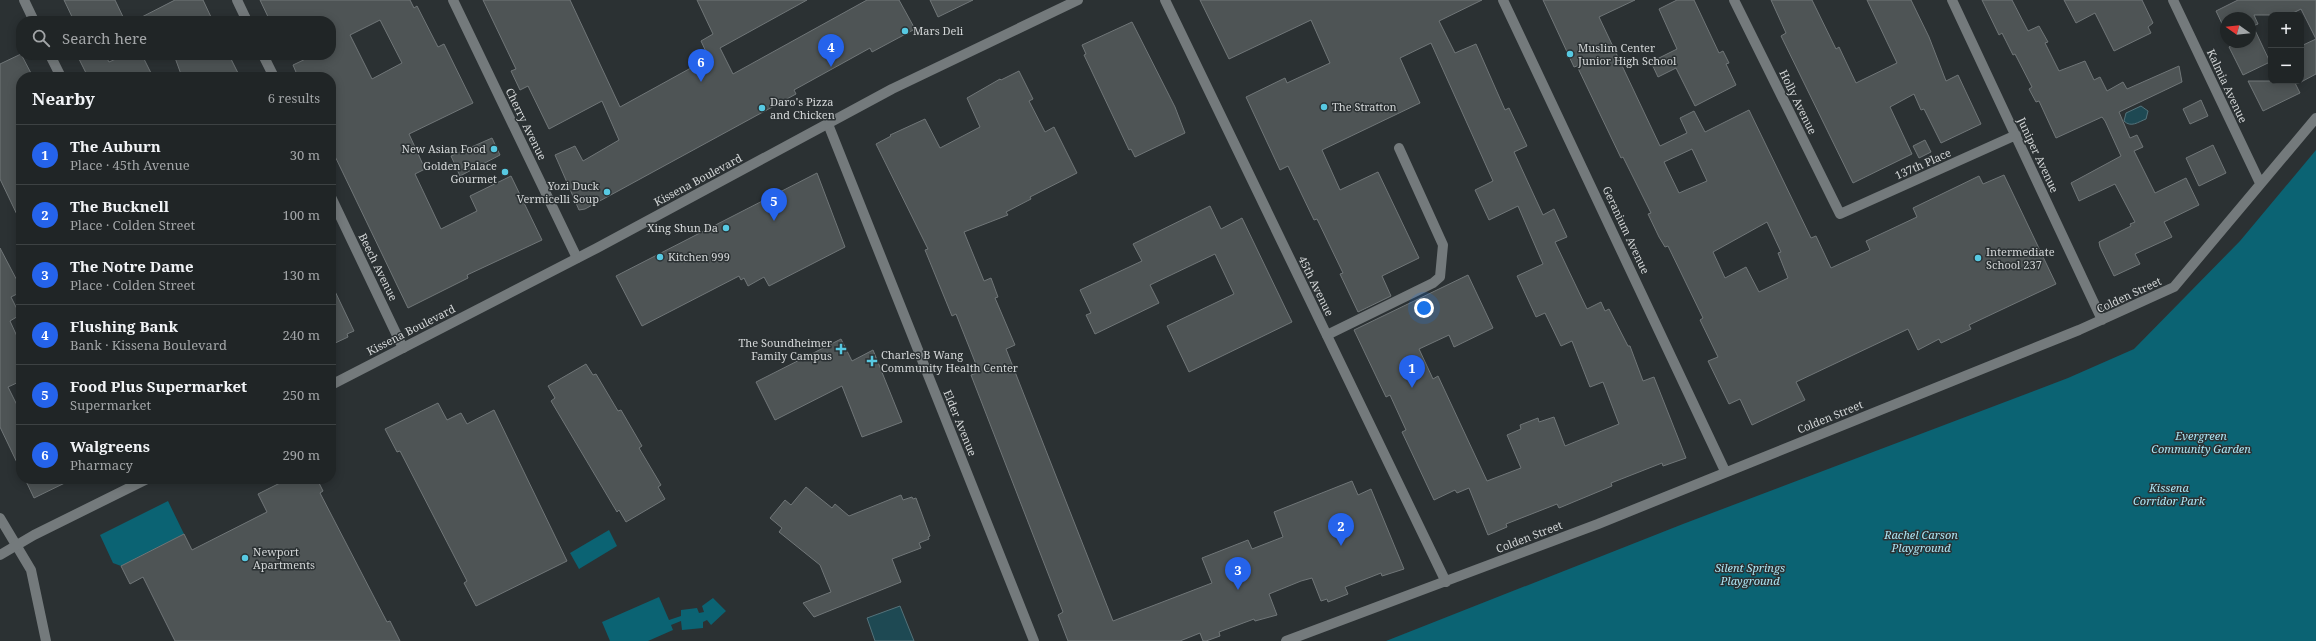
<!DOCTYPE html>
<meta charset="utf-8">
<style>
body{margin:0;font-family:"Noto Serif",serif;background:#282d2e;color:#f1f3f6}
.controls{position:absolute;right:12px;top:12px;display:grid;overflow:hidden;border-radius:8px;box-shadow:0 2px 10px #0003}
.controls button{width:36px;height:36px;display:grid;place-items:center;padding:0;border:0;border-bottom:1px solid #3d4243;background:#202526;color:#f1f3f6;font:20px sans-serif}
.compass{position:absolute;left:2220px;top:12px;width:36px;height:36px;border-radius:50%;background:#202526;box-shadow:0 2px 10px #0003;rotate:285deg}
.you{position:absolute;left:1424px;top:308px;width:14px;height:14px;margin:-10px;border:3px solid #fff;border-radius:50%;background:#1a73e8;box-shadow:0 0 0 6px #1a73e833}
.badge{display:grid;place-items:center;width:26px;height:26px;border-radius:50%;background:#2563eb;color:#fff;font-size:13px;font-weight:700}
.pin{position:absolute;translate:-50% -33px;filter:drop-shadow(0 1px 2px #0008)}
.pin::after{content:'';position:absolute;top:21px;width:14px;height:12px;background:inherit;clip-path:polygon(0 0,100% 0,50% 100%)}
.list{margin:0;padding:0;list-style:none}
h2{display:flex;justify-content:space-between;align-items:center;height:52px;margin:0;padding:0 16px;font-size:17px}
h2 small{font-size:13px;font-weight:400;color:#a2a5a7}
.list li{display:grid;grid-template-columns:26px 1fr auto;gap:12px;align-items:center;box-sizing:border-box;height:60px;padding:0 16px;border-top:1px solid #3d4243}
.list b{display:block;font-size:15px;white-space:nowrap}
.list p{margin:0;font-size:13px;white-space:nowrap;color:#a2a5a7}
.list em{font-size:13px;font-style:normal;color:#a2a5a7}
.icon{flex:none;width:22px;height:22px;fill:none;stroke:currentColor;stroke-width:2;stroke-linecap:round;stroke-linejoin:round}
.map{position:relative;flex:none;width:2316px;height:641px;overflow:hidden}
.search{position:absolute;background:#202526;box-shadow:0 2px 10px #0003;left:16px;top:16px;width:320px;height:44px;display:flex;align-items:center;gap:10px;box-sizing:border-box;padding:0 14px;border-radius:16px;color:#a2a5a7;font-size:15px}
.panel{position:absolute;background:#202526;box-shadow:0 2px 10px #0003;left:16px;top:72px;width:320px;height:412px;border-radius:16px}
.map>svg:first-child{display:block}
</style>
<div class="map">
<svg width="2316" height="641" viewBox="0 0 2316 641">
<rect width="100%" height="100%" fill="#2b3133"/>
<path fill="#0b6373" d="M 2316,150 L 2316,641 L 1386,641 L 1683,524 L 2068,378 L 2134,349 L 2240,241 Z
M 168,501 L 184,534 L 121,566 L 113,563 L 100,535 Z
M 609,530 L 617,546 L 579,569 L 570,553 Z
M 659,597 L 669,620 L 681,616 L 681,610 L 697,608 L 699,613 L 704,612 L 702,606 L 713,598 L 726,611 L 711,625 L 707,620 L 703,622 L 703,628 L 682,630 L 681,621 L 671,625 L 673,630 L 648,641 L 610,641 L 602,622 Z"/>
<path fill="#1e4953" stroke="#54737b" d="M 2141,106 L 2148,111 L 2146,119 C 2138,122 2131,128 2124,121 L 2126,113 Z
M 900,606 L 914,641 L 875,641 L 867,618 Z"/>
<path fill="#4e5455" stroke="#707678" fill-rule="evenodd" d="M 64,0 L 115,0 L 125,21 L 74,21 Z
M 175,0 L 203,0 L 211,17 L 203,21 L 134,21 Z
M 260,0 L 410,0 L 414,8 L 417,6 L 438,47 L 444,44 L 473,103 L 409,134 L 425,169 L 415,174 L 441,229 L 477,211 L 470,196 L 511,176 L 542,240 L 467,275 L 468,278 L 408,308 L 331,148 L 331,77 L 298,77 L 293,65 L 314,55 L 331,55 L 331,21 L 270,21 ZM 380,20 L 402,63 L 372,79 L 350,35 Z
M 483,0 L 570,0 L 620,107 L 709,58 L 701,41 L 713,34 L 697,0 L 807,0 L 720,48 L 733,74 L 867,0 L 899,0 L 915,29 L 872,52 L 870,48 L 794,90 L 796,94 L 585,209 L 579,210 L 555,155 L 575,146 L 583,161 L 619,140 L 602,101 L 549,129 L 528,86 L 520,90 L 511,71 L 516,69 Z
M 930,0 L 973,0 L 938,17 Z
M 1200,0 L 1482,0 L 1439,21 L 1455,53 L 1476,44 L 1505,110 L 1509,108 L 1527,146 L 1514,152 L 1543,215 L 1554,209 L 1567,237 L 1555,242 L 1587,309 L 1601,302 L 1605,311 L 1609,309 L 1628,346 L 1630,346 L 1643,381 L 1654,377 L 1686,458 L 1663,466 L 1662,463 L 1611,483 L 1612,486 L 1559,508 L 1557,504 L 1506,524 L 1507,527 L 1488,535 L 1469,488 L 1457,493 L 1455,490 L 1434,500 L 1402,432 L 1406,430 L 1390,395 L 1386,397 L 1354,330 L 1468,275 L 1493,328 L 1454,347 L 1449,335 L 1419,349 L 1433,379 L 1438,376 L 1487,481 L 1521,468 L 1507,435 L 1521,429 L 1520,425 L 1538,418 L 1539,422 L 1554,417 L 1565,446 L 1619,424 L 1603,382 L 1590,387 L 1572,341 L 1561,346 L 1545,313 L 1536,317 L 1517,276 L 1543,264 L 1518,206 L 1489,220 L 1475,190 L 1493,181 L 1431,43 L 1400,58 L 1420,103 L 1322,150 L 1340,190 L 1378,172 L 1419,258 L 1382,276 L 1391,296 L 1358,312 L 1340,274 L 1343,273 L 1317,219 L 1314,220 L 1288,166 L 1280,170 L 1246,97 L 1285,78 L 1287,83 L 1330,63 L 1311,20 L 1229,59 Z
M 1543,0 L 1635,0 L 1599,17 L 1660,146 L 1687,133 L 1680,118 L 1694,111 L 1705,132 L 1749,110 L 1811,238 L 1816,236 L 1831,268 L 1870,250 L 1866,241 L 1917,217 L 1913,208 L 1979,176 L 1983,184 L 2004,175 L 2056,284 L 1969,325 L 1971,329 L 1941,343 L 1939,339 L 1918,350 L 1908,329 L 1796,382 L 1805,400 L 1752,425 L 1740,399 L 1729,404 L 1708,361 L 1718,357 L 1700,320 L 1703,318 L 1668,246 L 1665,247 L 1659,237 L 1648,214 L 1651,213 L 1623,157 L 1621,158 L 1577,66 L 1574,67 ZM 1692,149 L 1707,181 L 1679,193 L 1664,162 ZM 1767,222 L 1781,252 L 1778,253 L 1788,278 L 1759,292 L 1746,267 L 1725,278 L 1713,252 Z
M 1677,0 L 1694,0 L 1719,53 L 1723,51 L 1729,63 L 1726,64 L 1736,85 L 1695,106 L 1676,68 L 1658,77 L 1651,62 L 1677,49 L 1659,9 Z
M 1771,0 L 1812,0 L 1836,49 L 1839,47 L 1856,83 L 1897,63 L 1867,0 L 1911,0 L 1929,37 L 1946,81 L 1958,75 L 1981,124 L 1941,143 L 1924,109 L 1921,110 L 1914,94 L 1890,107 L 1912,154 L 1853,183 L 1781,36 L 1786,33 Z
M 1982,0 L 2012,0 L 2028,31 L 2039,26 L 2048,42 L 2045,43 L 2059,71 L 2085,61 L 2094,80 L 2100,77 L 2107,91 L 2123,82 L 2127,89 L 2179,66 L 2182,82 L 2119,112 L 2130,138 L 2137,135 L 2143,147 L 2134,151 L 2155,193 L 2186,178 L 2199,205 L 2164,222 L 2172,237 L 2135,254 L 2140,264 L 2114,276 L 2100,247 L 2099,242 L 2131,226 L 2130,224 L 2135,222 L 2115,184 L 2079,201 L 2071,183 L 2121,156 L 2105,121 L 2102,117 L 2056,138 L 2039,101 L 2036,102 L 2029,89 L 2032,87 L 2015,54 L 2013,55 L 2002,33 L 1999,35 Z
M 2064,0 L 2142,0 L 2153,23 L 2148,27 L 2151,33 L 2114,51 L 2095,13 L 2076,23 Z
M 2238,0 L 2316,0 L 2316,39 L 2301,9 L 2289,15 L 2254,15 L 2258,24 L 2253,26 L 2270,62 L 2243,75 L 2229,47 L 2232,45 L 2231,42 L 2250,42 L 2250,18 L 2226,18 L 2226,32 L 2216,11 Z
M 1132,22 L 1175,107 L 1185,133 L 1135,157 L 1131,149 L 1129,150 L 1084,55 L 1086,54 L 1082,45 Z
M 2316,39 L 2316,74 L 2301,82 L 2301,46 Z
M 21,54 L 33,77 L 21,77 L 21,223 L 0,179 L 0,64 Z
M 77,55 L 105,55 L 109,62 L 125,55 L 142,55 L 153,77 L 79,77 L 86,73 Z
M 174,55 L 229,55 L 240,77 L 182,77 Z
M 1019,71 L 1033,99 L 1029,101 L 1045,132 L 1054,127 L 1077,173 L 1030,197 L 1031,199 L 1006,212 L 1008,215 L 964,232 L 984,281 L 991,278 L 998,297 L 995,298 L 1015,345 L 1006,349 L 1113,621 L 1212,583 L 1202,558 L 1248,540 L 1252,549 L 1283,537 L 1274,512 L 1352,481 L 1358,495 L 1371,489 L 1404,569 L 1382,576 L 1381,573 L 1345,587 L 1348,594 L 1328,602 L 1327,599 L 1321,601 L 1312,578 L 1301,581 L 1269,594 L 1277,615 L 1255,621 L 1254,619 L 1219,632 L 1220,636 L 1206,641 L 1203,641 L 1200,633 L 1180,641 L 1068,641 L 1058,615 L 1063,612 L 971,375 L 979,372 L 956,314 L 952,316 L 925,250 L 928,249 L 876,144 L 891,136 L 890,135 L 925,119 L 940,148 L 980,127 L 967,98 L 1000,79 L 1001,80 Z
M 2248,81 L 2294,81 L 2300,93 L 2263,111 Z
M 2201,100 L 2208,116 L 2190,124 L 2183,109 Z
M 492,138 L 500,155 L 460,176 L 451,156 Z
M 1925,140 L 1931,152 L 1919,158 L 1913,146 Z
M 2213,145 L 2226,173 L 2199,186 L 2186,158 Z
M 817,173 L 845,247 L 769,286 L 764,277 L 748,286 L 744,278 L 741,280 L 739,276 L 642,326 L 616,276 Z
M 1210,206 L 1221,229 L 1242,218 L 1292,322 L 1189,372 L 1167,326 L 1234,294 L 1215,254 L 1150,285 L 1159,303 L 1095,334 L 1086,315 L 1091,313 L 1080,290 L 1142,261 L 1133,244 Z
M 0,248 L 21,288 L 21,292 L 11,297 L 20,315 L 10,321 L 21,345 L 21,381 L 8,387 L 21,413 L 21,471 L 0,427 Z
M 331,283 L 354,331 L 347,334 L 348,337 L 331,345 Z
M 841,339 L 852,361 L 873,350 L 902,422 L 862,437 L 842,386 L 775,420 L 756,382 Z
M 586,364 L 593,375 L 596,374 L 618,411 L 621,410 L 642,446 L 639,448 L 661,485 L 658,487 L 665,499 L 626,522 L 619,510 L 617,512 L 551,401 L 555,398 L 548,386 Z
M 438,403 L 447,420 L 461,413 L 467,424 L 494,410 L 567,561 L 476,606 L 464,583 L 467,581 L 400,451 L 397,452 L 385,429 Z
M 25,479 L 73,479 L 34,498 Z
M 288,479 L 317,479 L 323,491 L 320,493 L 387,622 L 390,621 L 400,641 L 175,641 L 143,577 L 130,584 L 121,566 L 184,534 L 192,550 L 267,512 L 258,494 Z
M 806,487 L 832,508 L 835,504 L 849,516 L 901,495 L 903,500 L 912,497 L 913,499 L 916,498 L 930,536 L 928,537 L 929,539 L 919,543 L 921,548 L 892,559 L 901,582 L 814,617 L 803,603 L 831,592 L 820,565 L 779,532 L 782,528 L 770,518 L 785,500 L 791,505 Z"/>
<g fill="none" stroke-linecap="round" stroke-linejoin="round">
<path stroke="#747a7c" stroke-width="10" d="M 1327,335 L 1433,283 L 1440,277 L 1443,245 L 1399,148"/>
<path stroke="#747a7c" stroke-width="10" d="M 24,0 L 34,21
M 237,0 L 247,21
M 453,0 L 577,258
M 1165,0 L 1446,582
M 1503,0 L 1725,471
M 1734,0 L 1840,214 L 2016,135
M 1952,0 L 2102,320
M 2173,0 L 2260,183
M 50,55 L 61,77
M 263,55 L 274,77
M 828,124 L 1034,641
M 331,197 L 403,348
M 0,518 L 31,570 L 46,641
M 1286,641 L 1598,524 L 2079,330 L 2174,287 L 2316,118"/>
<path stroke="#747a7c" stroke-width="10" d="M 331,385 L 597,248 L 892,89 L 1078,0
M 0,555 L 34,535 L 147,479"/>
</g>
<g fill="#57c9e2" stroke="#2b3133" stroke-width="1.5">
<circle cx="905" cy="31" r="4"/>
<circle cx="1570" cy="54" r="4"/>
<circle cx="1324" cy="107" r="4"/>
<circle cx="762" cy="108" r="4"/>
<circle cx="494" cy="149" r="4"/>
<circle cx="505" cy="172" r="4"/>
<circle cx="607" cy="192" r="4"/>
<circle cx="726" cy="228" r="4"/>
<circle cx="660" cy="257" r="4"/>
<circle cx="1978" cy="258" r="4"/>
<path d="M839 343h4v4h4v4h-4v4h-4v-4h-4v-4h4z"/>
<path d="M870 355h4v4h4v4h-4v4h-4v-4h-4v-4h4z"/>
<circle cx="245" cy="558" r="4"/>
</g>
<g text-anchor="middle" stroke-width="3" stroke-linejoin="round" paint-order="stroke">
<g font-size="11" fill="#d3d6d7" stroke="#2b3133" text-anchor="start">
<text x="913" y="35">Mars Deli</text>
<text x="1578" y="52">Muslim Center<tspan x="1578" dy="13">Junior High School</tspan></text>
<text x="770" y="106">Daro's Pizza<tspan x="770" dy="13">and Chicken</tspan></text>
<text x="1332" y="111">The Stratton</text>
<text x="486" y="153" text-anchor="end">New Asian Food</text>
<text x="497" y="170" text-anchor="end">Golden Palace<tspan x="497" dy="13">Gourmet</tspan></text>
<text x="599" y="190" text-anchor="end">Yozi Duck<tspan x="599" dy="13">Vermicelli Soup</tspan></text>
<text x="718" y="232" text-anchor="end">Xing Shun Da</text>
<text x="1986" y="256">Intermediate<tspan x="1986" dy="13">School 237</tspan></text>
<text x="668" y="261">Kitchen 999</text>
<text x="832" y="347" text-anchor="end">The Soundheimer<tspan x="832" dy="13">Family Campus</tspan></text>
<text x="881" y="359">Charles B Wang<tspan x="881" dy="13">Community Health Center</tspan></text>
<text x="253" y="556">Newport<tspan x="253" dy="13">Apartments</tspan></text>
</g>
<g font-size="11" fill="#d3d6d7" stroke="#2b3133">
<text transform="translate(2227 86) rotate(65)" y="4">Kalmia Avenue</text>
<text transform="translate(1798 102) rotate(64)" y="4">Holly Avenue</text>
<text transform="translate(526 124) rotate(64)" y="4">Cherry Avenue</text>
<text transform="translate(2038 155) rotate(65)" y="4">Juniper Avenue</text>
<text transform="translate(1923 164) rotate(-24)" y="4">137th Place</text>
<text transform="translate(698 180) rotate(-28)" y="4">Kissena Boulevard</text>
<text transform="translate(1626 230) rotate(65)" y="4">Geranium Avenue</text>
<text transform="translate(378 267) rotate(64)" y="4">Beech Avenue</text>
<text transform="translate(1316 286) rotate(64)" y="4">45th Avenue</text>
<text transform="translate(2129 295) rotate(-25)" y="4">Colden Street</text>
<text transform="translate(411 330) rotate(-27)" y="4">Kissena Boulevard</text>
<text transform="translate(1830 417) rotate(-22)" y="4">Colden Street</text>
<text transform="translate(960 423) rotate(68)" y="4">Elder Avenue</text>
<text transform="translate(1529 537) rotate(-21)" y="4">Colden Street</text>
</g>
<g font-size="11" font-style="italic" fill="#ace6f5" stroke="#2b3133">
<text x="2201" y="440">Evergreen<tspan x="2201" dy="13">Community Garden</tspan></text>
<text x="2169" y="492">Kissena<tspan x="2169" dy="13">Corridor Park</tspan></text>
<text x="1921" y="539">Rachel Carson<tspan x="1921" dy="13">Playground</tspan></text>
<text x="1750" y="572">Silent Springs<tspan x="1750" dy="13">Playground</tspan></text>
</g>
</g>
</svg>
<div class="controls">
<button>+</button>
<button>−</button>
</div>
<svg class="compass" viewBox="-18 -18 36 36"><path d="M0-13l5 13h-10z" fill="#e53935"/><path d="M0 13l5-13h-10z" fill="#a2a5a7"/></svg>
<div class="you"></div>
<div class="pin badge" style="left:1412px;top:388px">1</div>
<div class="pin badge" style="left:1341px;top:546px">2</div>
<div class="pin badge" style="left:1238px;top:590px">3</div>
<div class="pin badge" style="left:831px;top:67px">4</div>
<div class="pin badge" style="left:774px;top:221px">5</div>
<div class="pin badge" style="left:701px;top:82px">6</div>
<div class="search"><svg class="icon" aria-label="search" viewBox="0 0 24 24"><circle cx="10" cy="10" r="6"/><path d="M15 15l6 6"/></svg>Search here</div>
<section class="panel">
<h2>Nearby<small>6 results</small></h2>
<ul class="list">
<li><span class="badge">1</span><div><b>The Auburn</b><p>Place · 45th Avenue</p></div><em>30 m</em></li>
<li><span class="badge">2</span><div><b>The Bucknell</b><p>Place · Colden Street</p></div><em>100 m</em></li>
<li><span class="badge">3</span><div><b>The Notre Dame</b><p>Place · Colden Street</p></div><em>130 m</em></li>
<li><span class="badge">4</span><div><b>Flushing Bank</b><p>Bank · Kissena Boulevard</p></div><em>240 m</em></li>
<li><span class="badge">5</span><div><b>Food Plus Supermarket</b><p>Supermarket</p></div><em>250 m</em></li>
<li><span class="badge">6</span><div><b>Walgreens</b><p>Pharmacy</p></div><em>290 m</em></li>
</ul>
</section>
</div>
